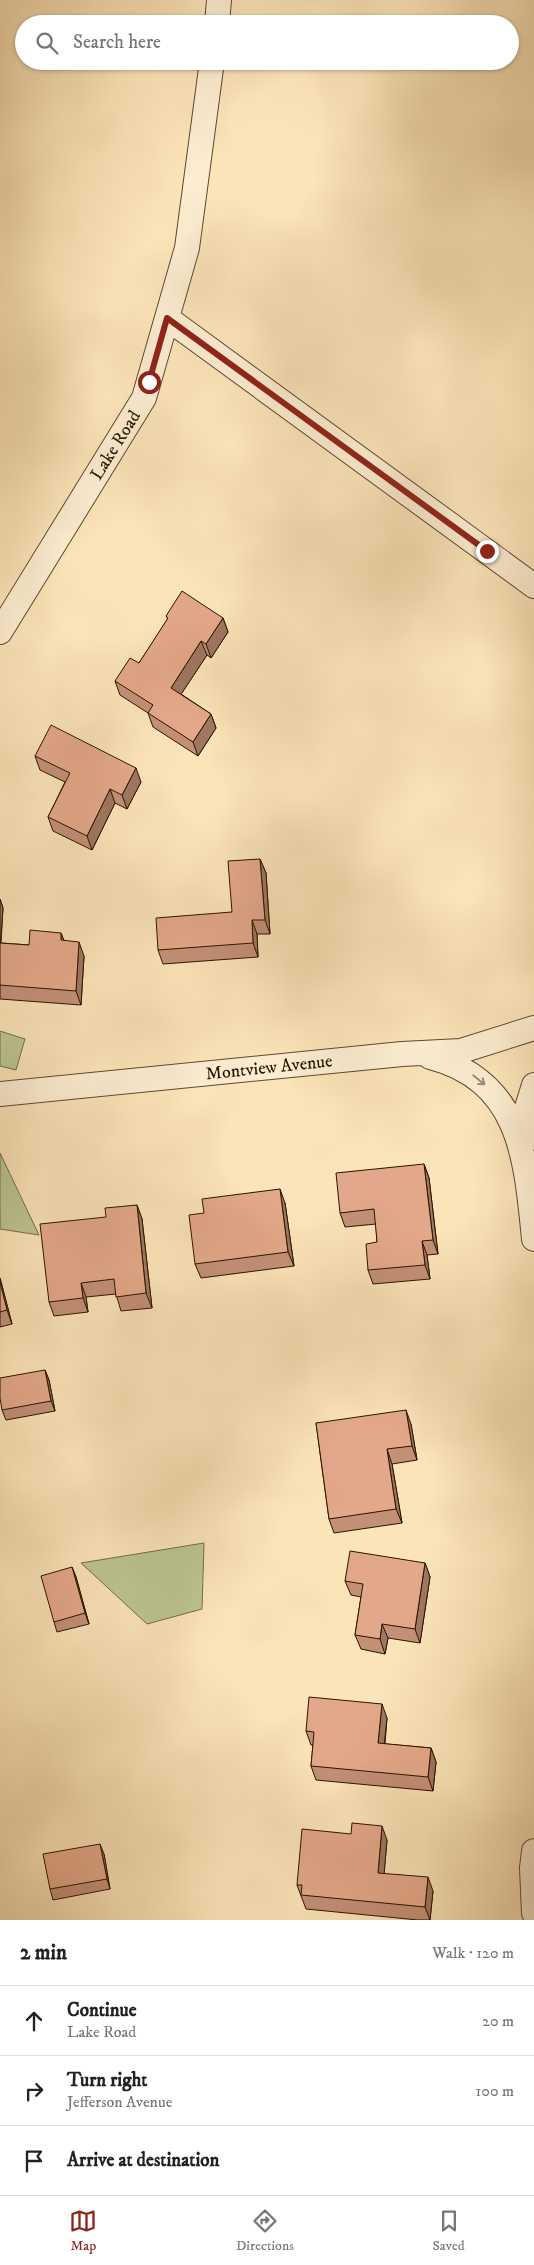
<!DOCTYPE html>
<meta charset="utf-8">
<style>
body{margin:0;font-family:"IM FELL DW Pica",serif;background:#f2f2f2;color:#222}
.stop{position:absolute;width:15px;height:15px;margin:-11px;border:4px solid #8f2418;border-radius:50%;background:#fff}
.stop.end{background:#8f2418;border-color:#fff;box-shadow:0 1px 5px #0008}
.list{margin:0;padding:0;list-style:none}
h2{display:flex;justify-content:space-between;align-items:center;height:65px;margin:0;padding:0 20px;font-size:21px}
h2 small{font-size:16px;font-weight:400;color:#767676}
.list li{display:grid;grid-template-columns:32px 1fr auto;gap:15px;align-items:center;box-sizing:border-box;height:70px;padding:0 20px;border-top:1px solid #e0e0e0}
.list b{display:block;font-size:19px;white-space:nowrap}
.list p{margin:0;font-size:16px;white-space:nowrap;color:#767676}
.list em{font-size:16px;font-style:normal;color:#767676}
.icon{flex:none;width:28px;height:28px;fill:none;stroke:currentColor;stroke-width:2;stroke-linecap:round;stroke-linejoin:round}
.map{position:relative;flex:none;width:534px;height:1920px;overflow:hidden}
.search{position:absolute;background:#fff;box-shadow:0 1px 4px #0004;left:15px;right:15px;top:15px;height:55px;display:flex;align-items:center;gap:12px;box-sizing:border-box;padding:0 18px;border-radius:28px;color:#767676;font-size:19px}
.sheet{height:275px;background:#fff}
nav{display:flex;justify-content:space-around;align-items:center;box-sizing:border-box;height:70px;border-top:1px solid #e0e0e0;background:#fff;font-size:14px;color:#767676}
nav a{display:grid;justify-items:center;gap:2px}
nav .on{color:#8f2418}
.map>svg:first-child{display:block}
</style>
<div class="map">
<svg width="534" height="1920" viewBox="0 0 534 1920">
<rect width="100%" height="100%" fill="#fbe4b8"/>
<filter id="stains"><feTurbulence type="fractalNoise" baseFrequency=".004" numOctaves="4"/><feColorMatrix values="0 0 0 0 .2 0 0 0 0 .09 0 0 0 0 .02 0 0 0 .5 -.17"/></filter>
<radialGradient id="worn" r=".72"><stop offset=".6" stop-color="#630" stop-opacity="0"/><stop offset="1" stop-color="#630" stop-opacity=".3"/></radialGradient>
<path fill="#bcc591" stroke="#746c48" d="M 0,1031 L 25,1039 L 16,1070 L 0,1066 Z
M 0,1153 L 39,1235 L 0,1229 Z
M 204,1543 L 202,1609 L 147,1624 L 81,1563 Z"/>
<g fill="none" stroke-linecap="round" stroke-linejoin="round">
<g stroke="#5f482e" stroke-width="26">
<path id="minor" d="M 217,24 L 219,0
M 167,318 L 534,586
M 0,632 L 144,398 L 187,248 L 212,61
M 430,1057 C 522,1081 526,1160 534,1239
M 0,1094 L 402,1054 L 461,1051 L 534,1028
M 523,1144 L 525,1114 L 534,1085
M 534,1851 L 532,1868 L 534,1913"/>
</g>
<use href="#minor" stroke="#fcedd1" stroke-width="24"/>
</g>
<path fill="#c39076" stroke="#2b1400" d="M 166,616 L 223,618 L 228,632 L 211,658 L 207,655 L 181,694 L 211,714 L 216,728 L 198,756 L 153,727 L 148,713 L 120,695 L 115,681 L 139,663 L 168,619 Z
M 35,756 L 141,782 L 127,809 L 115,803 L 92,850 L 53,831 L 48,817 L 65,782 L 40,770 Z
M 260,859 L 266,873 L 270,934 L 257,934 L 258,957 L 163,964 L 158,950 L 232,912 Z
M 0,899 L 3,908 L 1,943 L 29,945 L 61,933 L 64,941 L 84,956 L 81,1005 L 0,999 Z
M 424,1164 L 429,1178 L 438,1254 L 427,1255 L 430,1279 L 373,1284 L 368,1270 L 377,1242 L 376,1224 L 345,1227 L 340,1213 Z
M 285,1203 L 294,1266 L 201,1278 L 195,1264 Z
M 137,1205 L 142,1219 L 152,1308 L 121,1311 L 116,1294 L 86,1297 L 88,1312 L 54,1316 L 49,1302 L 106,1217 Z
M 0,1278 L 12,1324 L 0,1327 Z
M 45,1370 L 49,1380 L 55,1411 L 6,1420 L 2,1410 Z
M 316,1423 L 411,1424 L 417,1460 L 392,1464 L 402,1523 L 334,1533 L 329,1519 Z
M 425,1563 L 430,1577 L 420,1643 L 388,1638 L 385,1654 L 361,1649 L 355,1635 L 361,1597 L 351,1595 L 345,1581 Z
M 72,1567 L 76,1577 L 89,1624 L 57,1632 L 54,1622 Z
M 387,1718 L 385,1744 L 431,1748 L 436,1762 L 433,1791 L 316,1780 L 311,1766 L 313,1745 L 311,1745 L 306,1731 Z
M 387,1840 L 384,1873 L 433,1891 L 430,1920 L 418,1920 L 306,1909 L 297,1885 Z
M 104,1854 L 110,1889 L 53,1900 L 50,1889 Z"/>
<path fill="#9f7660" stroke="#2b1400" d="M 223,618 L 228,632 L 211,658 L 206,644 Z
M 201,641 L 207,655 L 176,702 L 171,688 Z
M 211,714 L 216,728 L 198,756 L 193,742 Z
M 136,768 L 141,782 L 127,809 L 122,795 Z
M 110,789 L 115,803 L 92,850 L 87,836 Z
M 260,859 L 266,873 L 270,934 L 265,920 Z
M 0,899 L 3,908 L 0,951 Z
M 252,920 L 257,934 L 258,957 L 253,943 Z
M 61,933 L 67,947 L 61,940 Z
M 79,942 L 84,956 L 81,1005 L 76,991 Z
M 424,1164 L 429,1178 L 438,1254 L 433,1240 Z
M 280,1189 L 285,1203 L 294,1266 L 288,1252 Z
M 137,1205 L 142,1219 L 152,1308 L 146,1293 Z
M 422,1241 L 427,1255 L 430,1279 L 425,1265 Z
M 0,1278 L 1,1282 L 12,1324 L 7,1310 L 0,1282 Z
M 81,1283 L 86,1297 L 88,1312 L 83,1298 Z
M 45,1370 L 49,1380 L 55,1411 L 51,1401 Z
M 406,1410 L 411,1424 L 417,1460 L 412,1446 Z
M 387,1449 L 392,1464 L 402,1523 L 396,1509 Z
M 425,1563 L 430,1577 L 420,1643 L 415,1629 Z
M 72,1567 L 76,1577 L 89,1624 L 85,1613 Z
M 382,1624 L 388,1638 L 385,1654 L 380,1639 Z
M 382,1704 L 387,1718 L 383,1757 L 378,1743 Z
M 431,1748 L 436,1762 L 433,1791 L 428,1777 Z
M 382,1826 L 387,1840 L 383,1887 L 378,1873 Z
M 100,1844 L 104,1854 L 110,1889 L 107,1879 Z
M 428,1877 L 433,1891 L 430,1920 L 425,1907 Z"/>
<path fill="#e3a889" stroke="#2b1400" d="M 182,591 L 223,618 L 206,644 L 201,641 L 171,688 L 211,714 L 193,742 L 148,713 L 153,705 L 115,681 L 130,658 L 139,663 L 168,618 L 166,616 Z
M 51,725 L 136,768 L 122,795 L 110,789 L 87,836 L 48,817 L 70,773 L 35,756 Z
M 260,859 L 265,920 L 252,920 L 253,943 L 158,950 L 156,918 L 232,912 L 228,861 Z
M 30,930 L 61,933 L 61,940 L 79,942 L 76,991 L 0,985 L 0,943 L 29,945 Z
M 424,1164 L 433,1240 L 422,1241 L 425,1265 L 368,1270 L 366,1244 L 377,1242 L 374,1209 L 340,1213 L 336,1173 Z
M 280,1189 L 288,1252 L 195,1264 L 189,1215 L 204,1213 L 202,1199 Z
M 137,1205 L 146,1293 L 116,1297 L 114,1279 L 81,1283 L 83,1298 L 49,1302 L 40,1224 L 106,1217 L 105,1208 Z
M 0,1282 L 7,1310 L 0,1312 Z
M 45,1370 L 51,1401 L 2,1410 L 0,1398 L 0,1378 Z
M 406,1410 L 412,1446 L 387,1449 L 396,1509 L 329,1519 L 316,1423 Z
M 350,1551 L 425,1563 L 415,1629 L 382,1624 L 380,1639 L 355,1635 L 363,1584 L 345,1581 Z
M 72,1567 L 85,1613 L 54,1622 L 41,1576 Z
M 309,1697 L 382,1704 L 378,1743 L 431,1748 L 428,1777 L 311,1766 L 314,1732 L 306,1731 Z
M 352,1823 L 382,1826 L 378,1873 L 428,1877 L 425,1907 L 301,1895 L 302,1885 L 297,1885 L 302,1829 L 351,1834 Z
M 100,1844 L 107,1879 L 50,1889 L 43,1854 Z"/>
<defs><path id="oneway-shaft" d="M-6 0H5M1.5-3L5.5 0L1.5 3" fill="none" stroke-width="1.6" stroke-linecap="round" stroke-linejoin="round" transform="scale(1.25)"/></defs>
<use stroke="#9e8b73" href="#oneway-shaft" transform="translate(479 1080) rotate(39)"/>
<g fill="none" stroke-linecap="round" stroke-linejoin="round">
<path stroke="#8f2418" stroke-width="6" d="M 149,382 L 167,318 L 487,551"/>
</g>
<g text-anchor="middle" stroke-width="4" stroke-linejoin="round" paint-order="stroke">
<g font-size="18" fill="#2b1400" stroke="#fcedd1">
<text transform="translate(115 445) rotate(-58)" y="6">Lake Road</text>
<text transform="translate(269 1067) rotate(-6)" y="6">Montview Avenue</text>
</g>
</g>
<rect width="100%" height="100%" filter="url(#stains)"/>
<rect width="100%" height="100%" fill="url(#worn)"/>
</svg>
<div class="stop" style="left:149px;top:382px"></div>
<div class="stop end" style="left:487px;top:551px"></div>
<div class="search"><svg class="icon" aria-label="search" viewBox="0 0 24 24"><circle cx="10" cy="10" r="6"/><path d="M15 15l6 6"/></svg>Search here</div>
</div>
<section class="sheet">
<h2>2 min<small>Walk · 120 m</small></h2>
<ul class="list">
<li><svg class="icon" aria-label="ahead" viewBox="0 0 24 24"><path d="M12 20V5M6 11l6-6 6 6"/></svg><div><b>Continue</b><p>Lake Road</p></div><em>20 m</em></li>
<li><svg class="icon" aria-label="right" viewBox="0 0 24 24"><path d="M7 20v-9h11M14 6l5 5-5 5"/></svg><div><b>Turn right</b><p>Jefferson Avenue</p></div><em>100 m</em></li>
<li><svg class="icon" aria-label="arrive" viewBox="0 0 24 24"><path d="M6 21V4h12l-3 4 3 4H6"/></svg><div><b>Arrive at destination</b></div></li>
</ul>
</section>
<nav>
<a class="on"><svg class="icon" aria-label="map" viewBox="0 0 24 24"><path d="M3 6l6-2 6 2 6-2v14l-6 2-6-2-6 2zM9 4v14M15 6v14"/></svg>Map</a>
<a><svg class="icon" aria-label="directions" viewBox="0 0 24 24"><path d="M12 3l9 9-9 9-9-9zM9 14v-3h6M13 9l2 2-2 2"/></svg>Directions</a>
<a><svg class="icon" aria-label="saved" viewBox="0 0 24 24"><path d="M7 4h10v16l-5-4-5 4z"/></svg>Saved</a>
</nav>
